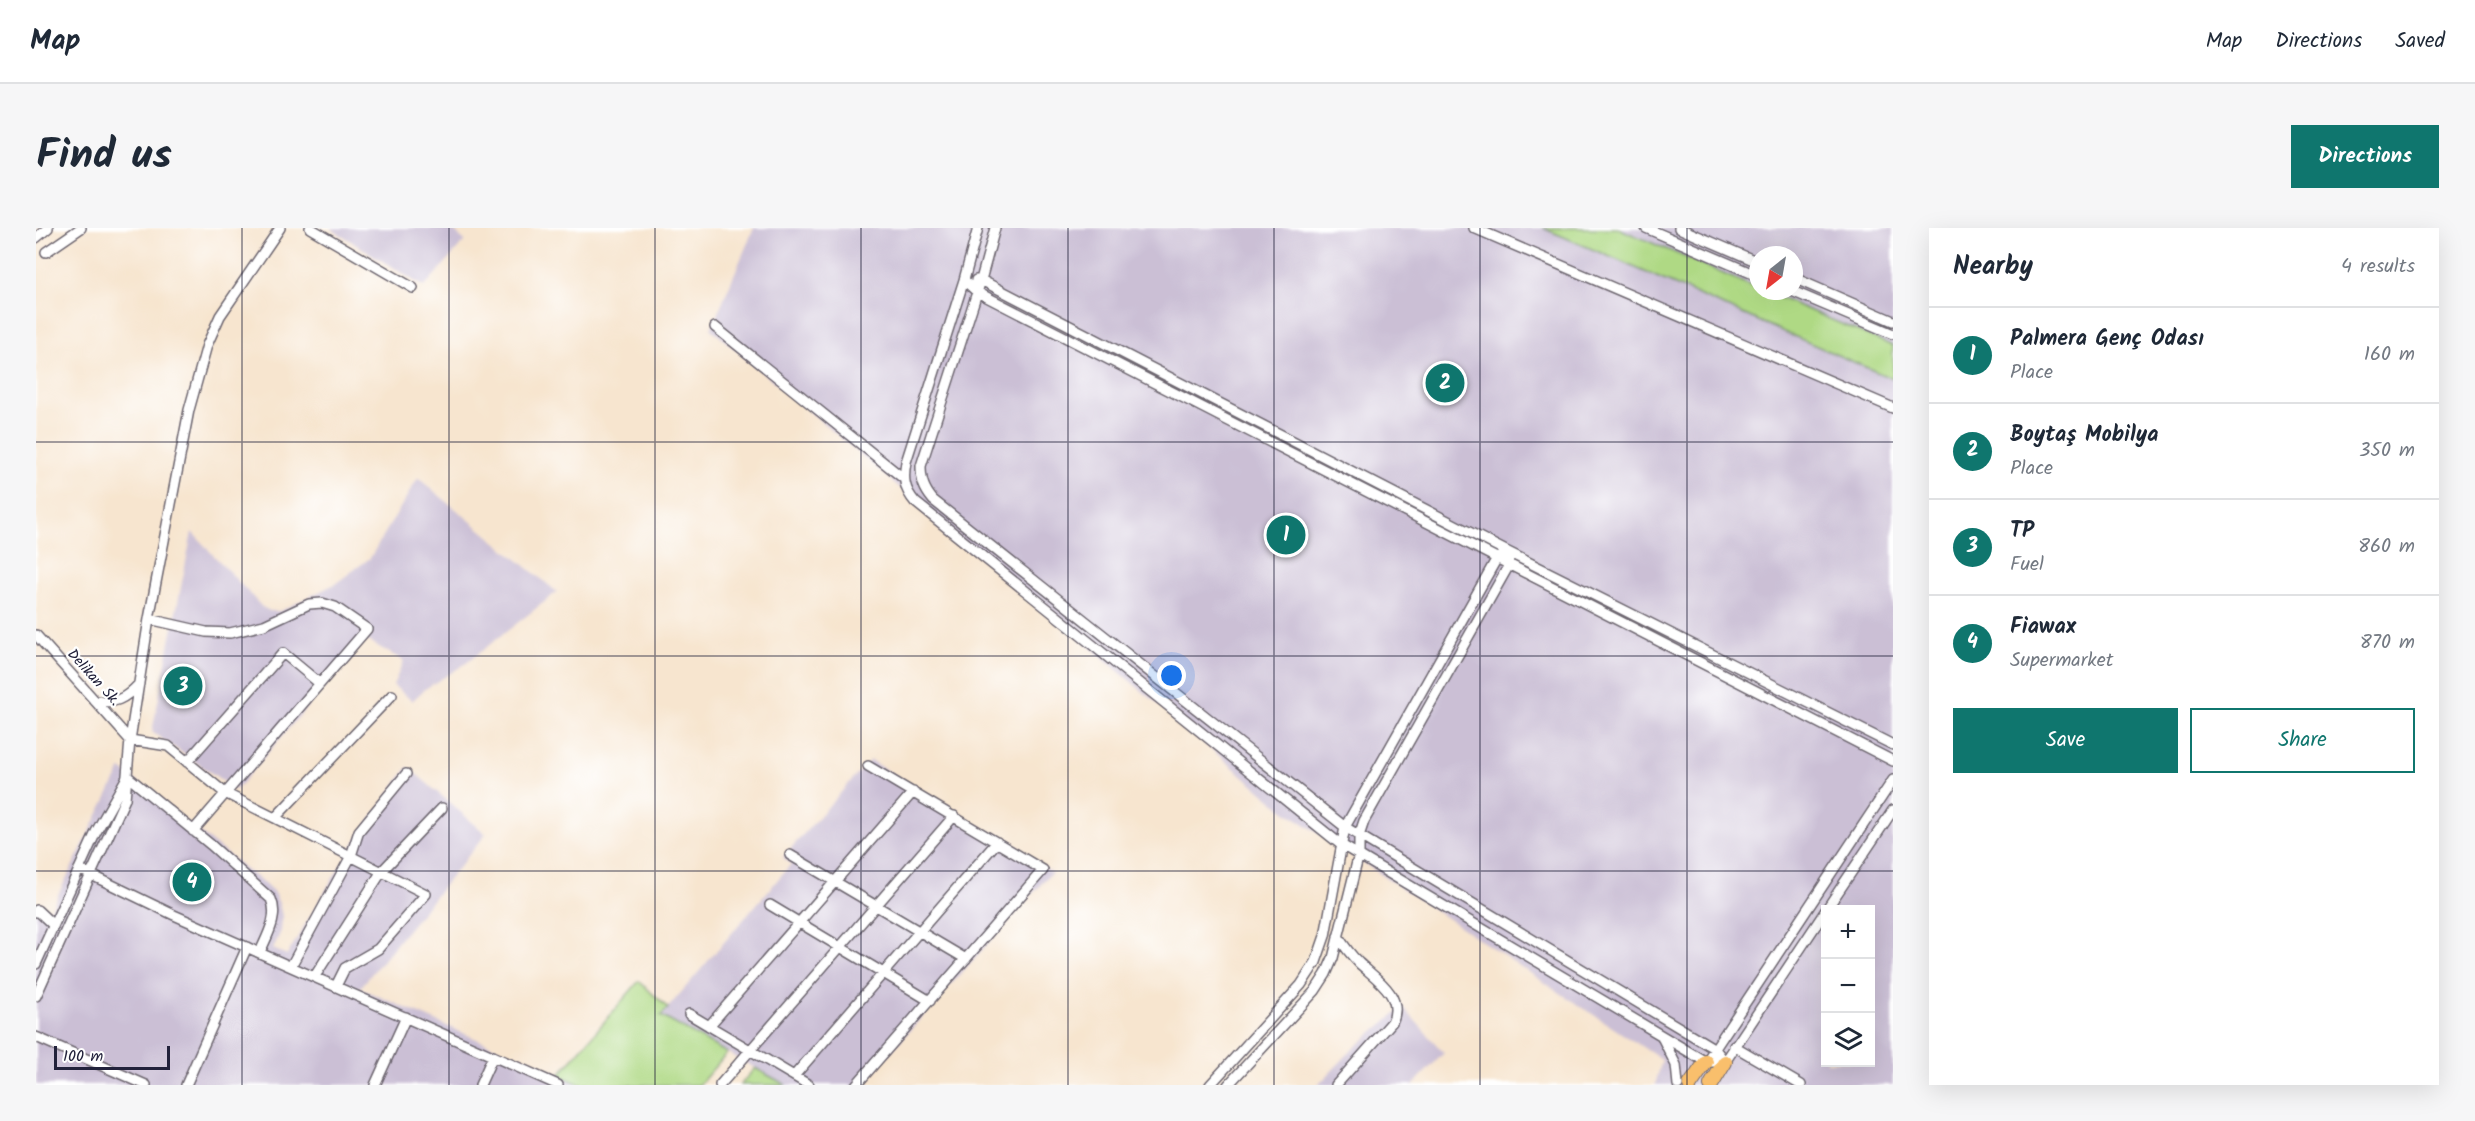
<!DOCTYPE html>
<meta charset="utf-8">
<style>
body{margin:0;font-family:Kalam,sans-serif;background:#f6f6f7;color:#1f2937}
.controls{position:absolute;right:18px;bottom:18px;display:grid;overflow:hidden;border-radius:0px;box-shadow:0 6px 24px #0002}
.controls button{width:54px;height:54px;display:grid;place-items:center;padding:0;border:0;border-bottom:2px solid #e0e1e3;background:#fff;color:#1f2937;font:30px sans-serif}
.compass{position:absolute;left:1713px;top:18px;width:54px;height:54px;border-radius:50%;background:#fff;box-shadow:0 6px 24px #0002;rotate:211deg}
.scale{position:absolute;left:18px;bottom:15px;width:116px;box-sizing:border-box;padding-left:6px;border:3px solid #22223b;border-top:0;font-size:16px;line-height:21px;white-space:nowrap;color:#22223b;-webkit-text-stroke:4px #fff;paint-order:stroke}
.you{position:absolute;left:1136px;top:448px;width:21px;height:21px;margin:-15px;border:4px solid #fff;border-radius:50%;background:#1a73e8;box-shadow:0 0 0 9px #1a73e833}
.badge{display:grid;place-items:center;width:39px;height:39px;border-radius:50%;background:#0f766e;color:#fff;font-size:20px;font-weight:700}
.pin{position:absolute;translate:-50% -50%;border:3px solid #fff;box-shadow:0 2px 6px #0006}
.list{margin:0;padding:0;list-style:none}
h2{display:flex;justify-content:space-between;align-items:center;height:78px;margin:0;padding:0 24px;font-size:26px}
h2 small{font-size:20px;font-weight:400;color:#747a83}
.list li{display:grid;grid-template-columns:39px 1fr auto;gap:18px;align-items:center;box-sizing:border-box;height:96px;padding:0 24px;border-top:2px solid #e0e1e3}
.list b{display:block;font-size:22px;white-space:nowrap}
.list p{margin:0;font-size:20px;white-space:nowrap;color:#747a83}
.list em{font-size:20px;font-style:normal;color:#747a83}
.actions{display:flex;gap:12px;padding:18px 24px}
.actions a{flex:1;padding:14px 0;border:2px solid #0f766e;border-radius:0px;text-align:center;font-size:21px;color:#0f766e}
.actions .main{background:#0f766e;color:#fff}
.icon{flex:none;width:33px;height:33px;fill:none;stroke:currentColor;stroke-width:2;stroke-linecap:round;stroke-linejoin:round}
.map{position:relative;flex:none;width:1857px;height:857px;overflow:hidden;border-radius:0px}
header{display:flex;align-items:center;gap:36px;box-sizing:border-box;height:84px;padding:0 30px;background:#fff;border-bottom:2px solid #e0e1e3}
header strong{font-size:28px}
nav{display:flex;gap:33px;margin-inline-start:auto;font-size:21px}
.intro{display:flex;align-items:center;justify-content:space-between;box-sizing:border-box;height:144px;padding:0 36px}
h1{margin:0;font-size:42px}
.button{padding:15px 27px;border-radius:0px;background:#0f766e;color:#fff;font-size:21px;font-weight:700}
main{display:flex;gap:36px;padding:0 36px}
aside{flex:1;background:#fff;border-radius:0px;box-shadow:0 6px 24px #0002}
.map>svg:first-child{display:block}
</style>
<header>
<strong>Map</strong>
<nav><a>Map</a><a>Directions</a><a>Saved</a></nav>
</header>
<div class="intro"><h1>Find us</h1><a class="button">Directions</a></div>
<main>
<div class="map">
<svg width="1857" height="857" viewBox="0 0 1857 857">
<rect width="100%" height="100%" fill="#fff"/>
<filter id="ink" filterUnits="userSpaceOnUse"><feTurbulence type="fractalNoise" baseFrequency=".0167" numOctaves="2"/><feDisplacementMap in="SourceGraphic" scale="12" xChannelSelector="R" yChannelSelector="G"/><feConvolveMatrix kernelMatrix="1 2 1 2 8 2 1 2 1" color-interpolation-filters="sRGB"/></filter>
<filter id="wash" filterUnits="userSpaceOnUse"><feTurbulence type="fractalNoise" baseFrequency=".008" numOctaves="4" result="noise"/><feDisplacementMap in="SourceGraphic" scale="24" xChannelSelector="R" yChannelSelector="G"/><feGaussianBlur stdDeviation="1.35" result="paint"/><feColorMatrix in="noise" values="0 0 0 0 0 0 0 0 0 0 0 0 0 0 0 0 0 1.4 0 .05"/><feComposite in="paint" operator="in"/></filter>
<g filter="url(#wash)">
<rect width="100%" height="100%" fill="#f7e5cf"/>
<path fill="#cbbfd5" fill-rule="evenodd" d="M 294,0 L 419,0 L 417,2 L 429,13 L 388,59 Z
M 718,0 L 1857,0 L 1857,857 L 1619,857 L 1626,832 L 1249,583 L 675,101 ZM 1722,27 L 1758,27 L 1758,63 L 1722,63 ZM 1790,682 L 1834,682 L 1834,834 L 1790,834 Z
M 382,250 L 521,364 L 429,436 L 389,461 L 376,473 L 357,457 L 368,433 L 329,411 L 200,562 L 116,504 L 156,304 L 226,379 L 234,383 L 244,383 L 299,356 L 334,330 Z
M 834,532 L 1016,644 L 825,857 L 750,857 L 625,788 L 755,636 L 747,629 Z
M 372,539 L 450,606 L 324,760 L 546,857 L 0,857 L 0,677 L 13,685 L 85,541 L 237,663 L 243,675 L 246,688 L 245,703 L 237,721 L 251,727 L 315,620 Z
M 1367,779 L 1408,825 L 1377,857 L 1282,857 L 1317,821 Z"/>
<path fill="#afd984" stroke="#687e60" stroke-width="1.5" d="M 1507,0 L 1582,0 L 1722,61 L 1722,63 L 1728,63 L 1857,118 L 1857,151 Z
M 603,753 L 632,780 L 625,788 L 691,825 L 663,857 L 546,857 L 523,847 Z
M 719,840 L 750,857 L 704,857 Z"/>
</g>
<g filter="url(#ink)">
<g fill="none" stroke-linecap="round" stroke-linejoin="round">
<g stroke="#6d666f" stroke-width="12">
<path id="minor" d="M 274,0 L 377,60
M 942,0 L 928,52 L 870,234 C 867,251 868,261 879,274 L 1304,616 L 1670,834 L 1689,834
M 959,0 L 945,52 L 885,238 C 885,253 888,261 897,272 L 1309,599 L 1679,821 L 1689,834
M 1438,0 L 1857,180
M 1610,0 L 1722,48
M 1643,0 L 1722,34
M 0,10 L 12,0
M 10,24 L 45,0
M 1758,50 L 1857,93
M 928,52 L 941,64 L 1857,533
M 940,52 L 945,52 L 1472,324 L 1857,517
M 1756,63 L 1857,106
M 679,99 L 867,250
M 113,391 L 170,404 L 194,405 L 228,397 L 273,376 L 286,375 L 299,379 L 331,401 L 157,603
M 0,407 L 94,512
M 59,473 C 79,476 89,471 103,456
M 94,512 L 132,518 L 189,565 L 390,666 L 342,721 L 309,740 L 300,758
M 151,534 L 247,425 L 283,455
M 91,548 L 175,617 L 235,671 C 243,689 231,708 224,724
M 239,590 L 356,467
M 754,627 L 930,731
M 43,641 L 138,687 L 522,857
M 734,677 L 894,773
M 1790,682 L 1857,582
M 0,684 L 1,682 L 17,697
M 0,736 L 60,604 L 90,551
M 255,738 L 315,628 L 323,603 L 370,546
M 279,748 L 346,643 L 406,580
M 0,768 L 89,571 L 94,512 L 113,391 L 153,182 L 171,117 L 184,88 L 244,0
M 653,786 L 773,857
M 673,798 L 877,564
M 0,809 L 110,857
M 1627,811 L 1640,837 L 1642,857
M 1698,818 L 1765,857
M 1670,834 L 1857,552
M 1689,834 L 1790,682
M 758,848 L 961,614
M 150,857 L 211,719
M 339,857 L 370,789
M 444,857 L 457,828
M 684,857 L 918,588
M 820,857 L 1007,642 L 832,538
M 1174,857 L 1265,757 L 1280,734 L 1289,708 L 1309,599 L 1461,330 L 1472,324 L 1473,337 L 1328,593 L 1323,608 L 1323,626 L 1297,730 L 1290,746 L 1279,763 L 1192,857
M 1300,857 L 1356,794 C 1369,768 1339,750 1323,735 C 1315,727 1308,718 1302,708"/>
</g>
<g stroke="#6d666f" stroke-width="16">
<path id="highway" d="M 1654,857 L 1670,834
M 1675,857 L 1689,834"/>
</g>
<use href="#minor" stroke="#fff" stroke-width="9"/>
<use href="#highway" stroke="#f9bf6c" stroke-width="14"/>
</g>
</g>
<path fill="none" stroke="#22223b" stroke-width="1.5" stroke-opacity="0.55" d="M 206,0 L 206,857M 413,0 L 413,857M 619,0 L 619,857M 825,0 L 825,857M 1032,0 L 1032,857M 1238,0 L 1238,857M 1444,0 L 1444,857M 1651,0 L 1651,857M 0,214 L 1857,214M 0,428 L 1857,428M 0,643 L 1857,643"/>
<g text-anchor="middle" stroke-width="4.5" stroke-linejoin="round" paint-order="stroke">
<g font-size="15" fill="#22223b" stroke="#fff">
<text transform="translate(58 449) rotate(48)" y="5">Delikan Sk.</text>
</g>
</g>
</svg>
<div class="controls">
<button>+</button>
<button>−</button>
<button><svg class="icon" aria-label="layers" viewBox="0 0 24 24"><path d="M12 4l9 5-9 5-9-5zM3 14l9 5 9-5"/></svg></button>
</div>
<svg class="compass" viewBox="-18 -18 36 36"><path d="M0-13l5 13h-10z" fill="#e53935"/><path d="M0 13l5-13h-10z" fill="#747a83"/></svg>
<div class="scale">100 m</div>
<div class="you"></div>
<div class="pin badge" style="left:1250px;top:307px">1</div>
<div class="pin badge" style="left:1409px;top:155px">2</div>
<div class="pin badge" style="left:147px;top:458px">3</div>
<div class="pin badge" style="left:156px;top:654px">4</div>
</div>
<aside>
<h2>Nearby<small>4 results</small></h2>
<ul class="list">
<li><span class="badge">1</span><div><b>Palmera Genç Odası</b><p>Place</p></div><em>160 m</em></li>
<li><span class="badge">2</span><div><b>Boytaş Mobilya</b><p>Place</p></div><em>350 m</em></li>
<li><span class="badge">3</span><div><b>TP</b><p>Fuel</p></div><em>860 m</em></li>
<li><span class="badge">4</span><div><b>Fiawax</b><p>Supermarket</p></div><em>870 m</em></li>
</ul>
<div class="actions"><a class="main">Save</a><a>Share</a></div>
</aside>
</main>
